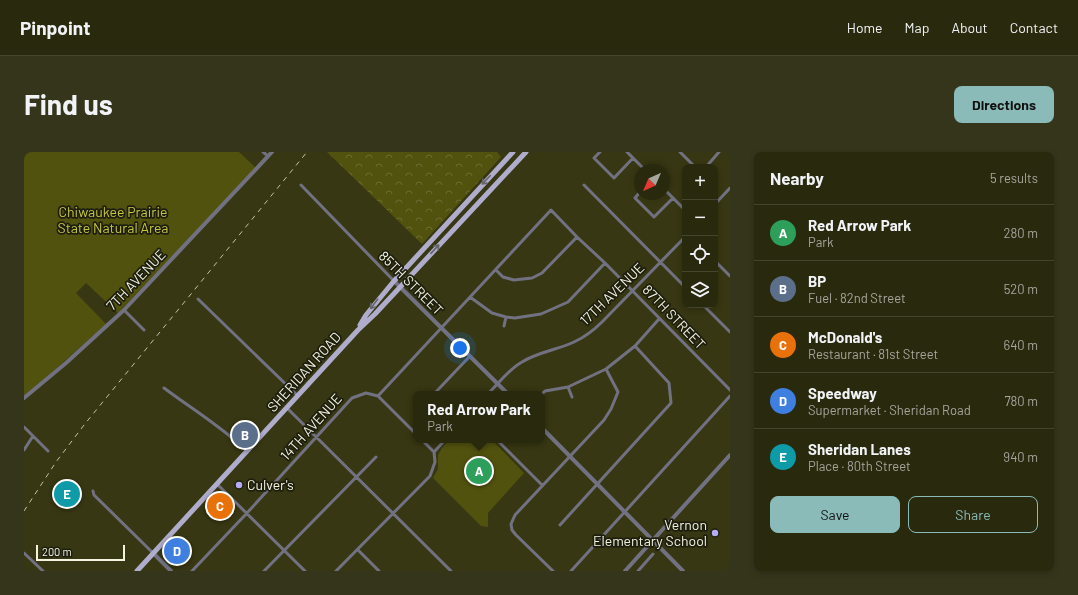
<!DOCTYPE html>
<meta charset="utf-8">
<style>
body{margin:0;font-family:Barlow,sans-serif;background:#35351c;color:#f1f3f6}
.controls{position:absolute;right:12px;top:12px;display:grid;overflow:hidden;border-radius:8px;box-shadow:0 2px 6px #0003}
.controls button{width:36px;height:36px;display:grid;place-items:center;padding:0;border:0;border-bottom:1px solid #45452e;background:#29290e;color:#f1f3f6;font:20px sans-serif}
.compass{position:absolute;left:610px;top:12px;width:36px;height:36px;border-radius:50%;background:#29290e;box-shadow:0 2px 6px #0003;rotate:224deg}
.scale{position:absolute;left:12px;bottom:10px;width:89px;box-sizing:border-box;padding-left:4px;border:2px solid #f2f4df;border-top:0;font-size:11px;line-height:14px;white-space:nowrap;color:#f2f4df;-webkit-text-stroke:3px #1d1e0e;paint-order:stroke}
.you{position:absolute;left:436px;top:196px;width:14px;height:14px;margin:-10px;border:3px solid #fff;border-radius:50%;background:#1a73e8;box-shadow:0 0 0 6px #1a73e833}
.badge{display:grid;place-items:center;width:26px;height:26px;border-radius:50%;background:#8bbbb9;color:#fff;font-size:13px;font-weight:700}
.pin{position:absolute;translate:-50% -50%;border:2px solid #fff;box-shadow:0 1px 4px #0006}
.popup{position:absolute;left:389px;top:239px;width:132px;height:52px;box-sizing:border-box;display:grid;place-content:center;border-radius:8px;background:#29290e;filter:drop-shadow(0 1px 3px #0005);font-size:13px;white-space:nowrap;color:#a5a69e}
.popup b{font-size:15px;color:#f1f3f6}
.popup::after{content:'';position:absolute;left:50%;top:100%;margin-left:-8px;border:8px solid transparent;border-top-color:#29290e}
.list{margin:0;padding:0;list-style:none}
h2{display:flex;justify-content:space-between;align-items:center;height:52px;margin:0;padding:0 16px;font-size:17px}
h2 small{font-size:13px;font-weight:400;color:#a5a69e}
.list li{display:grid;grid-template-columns:26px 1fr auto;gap:12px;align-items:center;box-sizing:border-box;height:56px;padding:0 16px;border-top:1px solid #45452e}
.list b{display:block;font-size:15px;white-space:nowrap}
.list p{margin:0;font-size:13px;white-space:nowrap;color:#a5a69e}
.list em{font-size:13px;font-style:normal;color:#a5a69e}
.actions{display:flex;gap:8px;padding:12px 16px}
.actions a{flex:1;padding:9px 0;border:1px solid #8bbbb9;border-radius:8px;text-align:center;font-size:14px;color:#8bbbb9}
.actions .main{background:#8bbbb9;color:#111}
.icon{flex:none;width:22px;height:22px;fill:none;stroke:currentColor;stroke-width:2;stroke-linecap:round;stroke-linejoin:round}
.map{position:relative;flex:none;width:706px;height:419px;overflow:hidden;border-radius:8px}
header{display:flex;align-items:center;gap:24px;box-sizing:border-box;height:56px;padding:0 20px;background:#29290e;border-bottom:1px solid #45452e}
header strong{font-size:19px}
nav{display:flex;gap:22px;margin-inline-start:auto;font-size:14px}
.intro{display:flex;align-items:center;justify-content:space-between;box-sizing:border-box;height:96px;padding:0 24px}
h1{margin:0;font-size:28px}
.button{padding:10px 18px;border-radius:8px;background:#8bbbb9;color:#111;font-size:14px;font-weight:700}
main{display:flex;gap:24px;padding:0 24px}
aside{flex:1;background:#29290e;border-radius:8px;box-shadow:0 2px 6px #0003}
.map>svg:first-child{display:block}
</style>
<header>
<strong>Pinpoint</strong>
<nav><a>Home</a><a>Map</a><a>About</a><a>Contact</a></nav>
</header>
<div class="intro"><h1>Find us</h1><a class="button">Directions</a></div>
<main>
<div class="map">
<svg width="706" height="419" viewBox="0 0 706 419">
<defs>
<pattern id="forest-crowns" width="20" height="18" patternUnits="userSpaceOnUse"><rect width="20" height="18" fill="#52520f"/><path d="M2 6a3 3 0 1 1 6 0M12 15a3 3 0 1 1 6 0" fill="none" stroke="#6b6c32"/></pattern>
</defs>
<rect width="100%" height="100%" fill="#373713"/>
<path fill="url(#forest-crowns)" d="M 303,0 L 473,0 L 477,5 L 398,92 Z"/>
<path fill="#52520f" d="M 0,0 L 215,0 L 232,16 L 94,161 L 62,131 L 52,141 L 82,172 L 17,230 L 0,244 Z
M 425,288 L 468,288 L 500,321 L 464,361 L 464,375 L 457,374 L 409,326 L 414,317 L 414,303 L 418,296 Z"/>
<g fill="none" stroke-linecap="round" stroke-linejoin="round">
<path stroke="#727181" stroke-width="3" d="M 239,0 L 244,4
M 576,0 L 570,6 L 590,26 L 609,6
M 603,0 L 621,18
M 656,0 L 671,15
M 682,15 L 695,0
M 277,33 L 370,129
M 560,33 L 661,135
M 640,37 L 659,56
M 616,40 L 611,46 L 630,65 L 649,46
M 691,52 L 706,36
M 691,109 L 706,124
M 472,118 L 479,125 L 490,128 L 508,126 L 518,121 L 553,85
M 446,145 L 468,161 L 482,165 L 491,166 L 517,162 L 544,150 L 581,111
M 174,147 L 274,244
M 679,153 L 706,180
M 100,158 L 120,178
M 480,174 L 482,165
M 544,235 L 548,245
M 140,236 C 168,257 198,275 223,299
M 410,242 L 445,205
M 464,242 C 475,231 485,217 498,210 C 514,200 533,198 550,190 C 561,185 570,178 578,170 L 661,85
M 518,242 L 521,239 L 544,235 L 582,217 L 611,194 L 635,167
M 354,244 L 527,58 L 553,85 L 581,111 L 706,238
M 263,256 L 427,419
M 0,275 L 24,299
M 398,288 L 410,300
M 473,288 L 518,333
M 0,298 L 9,284
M 193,332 L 281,419
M 69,339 L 70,343 L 129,401
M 536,373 L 647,251 L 645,231 L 611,194
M 334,398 L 355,419
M 0,401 L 19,419
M 168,419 L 223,361 L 328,246 L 342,241 L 354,244 L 392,282
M 240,419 L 352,305
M 312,419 L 406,324 L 411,310 L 410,300 L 421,288
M 529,419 L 492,383 L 488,378 L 487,372 L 491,363 L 580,268 L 587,257 L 594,240 L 582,217
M 547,419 L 706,244
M 614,419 L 629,402"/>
<path stroke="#727181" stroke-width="4" d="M 370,129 L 484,242
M 0,246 L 42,211 L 100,158 L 248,0
M 518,276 L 659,419
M 129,401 L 147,419
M 601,419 L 706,303"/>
<path stroke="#afaccc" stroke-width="5" d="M 336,173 L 342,163 L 370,129 L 489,0
M 113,419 L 334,178 L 351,162 L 502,0"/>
<path stroke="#c0c2a9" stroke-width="1" stroke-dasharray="5 5" stroke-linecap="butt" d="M 0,359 L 32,310 L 60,273 L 283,0"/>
</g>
<defs><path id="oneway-shaft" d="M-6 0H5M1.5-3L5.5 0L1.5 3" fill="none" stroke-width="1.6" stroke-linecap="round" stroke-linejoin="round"/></defs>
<g stroke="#66656d">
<use href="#oneway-shaft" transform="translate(462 28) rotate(134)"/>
<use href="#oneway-shaft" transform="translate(411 97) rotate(-47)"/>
<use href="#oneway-shaft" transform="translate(350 152) rotate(127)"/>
</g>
<g fill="#b5acf8" stroke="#1d1e0e" stroke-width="1.5">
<circle cx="215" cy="333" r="4"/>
<circle cx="691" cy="381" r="4"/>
</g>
<g text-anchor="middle" stroke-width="3.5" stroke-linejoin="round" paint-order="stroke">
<g font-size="14" fill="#c7c73f" stroke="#1d1e0e">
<text x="89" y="65">Chiwaukee Prairie<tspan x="89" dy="16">State Natural Area</tspan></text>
</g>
<g font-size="14" fill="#f2f4df" stroke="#1d1e0e">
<text transform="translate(112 128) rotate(-46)" y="5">7TH AVENUE</text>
<text transform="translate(387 131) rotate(45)" y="5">85TH STREET</text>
<text transform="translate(588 142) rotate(-44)" y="5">17TH AVENUE</text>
<text transform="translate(650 165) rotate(46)" y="5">87TH STREET</text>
<text transform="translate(280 220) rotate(-48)" y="5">SHERIDAN ROAD</text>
<text transform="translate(287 275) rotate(-48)" y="5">14TH AVENUE</text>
</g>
<g font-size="14" fill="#f2f4df" stroke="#1d1e0e" text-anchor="start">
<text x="223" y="338">Culver's</text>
<text x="683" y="378" text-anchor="end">Vernon<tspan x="683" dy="16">Elementary School</tspan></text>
</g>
</g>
</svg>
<div class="controls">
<button>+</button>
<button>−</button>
<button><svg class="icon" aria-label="locate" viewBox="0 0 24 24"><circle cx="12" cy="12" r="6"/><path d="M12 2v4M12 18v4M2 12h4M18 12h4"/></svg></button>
<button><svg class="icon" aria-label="layers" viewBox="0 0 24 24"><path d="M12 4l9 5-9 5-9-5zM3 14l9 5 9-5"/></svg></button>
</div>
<svg class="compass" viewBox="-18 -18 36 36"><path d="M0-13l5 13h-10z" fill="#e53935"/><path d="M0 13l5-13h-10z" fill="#a5a69e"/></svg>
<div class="scale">200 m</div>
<div class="you"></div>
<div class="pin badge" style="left:455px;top:319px;background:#2e9e5b">A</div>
<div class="popup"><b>Red Arrow Park</b>Park</div>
<div class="pin badge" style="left:221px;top:283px;background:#5c6f8a">B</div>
<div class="pin badge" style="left:196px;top:354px;background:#e8710a">C</div>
<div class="pin badge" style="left:153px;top:399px;background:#3f7fe0">D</div>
<div class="pin badge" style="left:43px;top:342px;background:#0f9aa8">E</div>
</div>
<aside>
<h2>Nearby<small>5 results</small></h2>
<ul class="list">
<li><span class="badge" style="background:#2e9e5b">A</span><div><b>Red Arrow Park</b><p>Park</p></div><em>280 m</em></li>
<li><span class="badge" style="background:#5c6f8a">B</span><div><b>BP</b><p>Fuel · 82nd Street</p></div><em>520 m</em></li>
<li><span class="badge" style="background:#e8710a">C</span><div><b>McDonald's</b><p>Restaurant · 81st Street</p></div><em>640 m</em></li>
<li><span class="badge" style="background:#3f7fe0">D</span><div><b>Speedway</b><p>Supermarket · Sheridan Road</p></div><em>780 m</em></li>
<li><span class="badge" style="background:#0f9aa8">E</span><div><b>Sheridan Lanes</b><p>Place · 80th Street</p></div><em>940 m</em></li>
</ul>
<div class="actions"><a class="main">Save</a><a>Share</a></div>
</aside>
</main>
